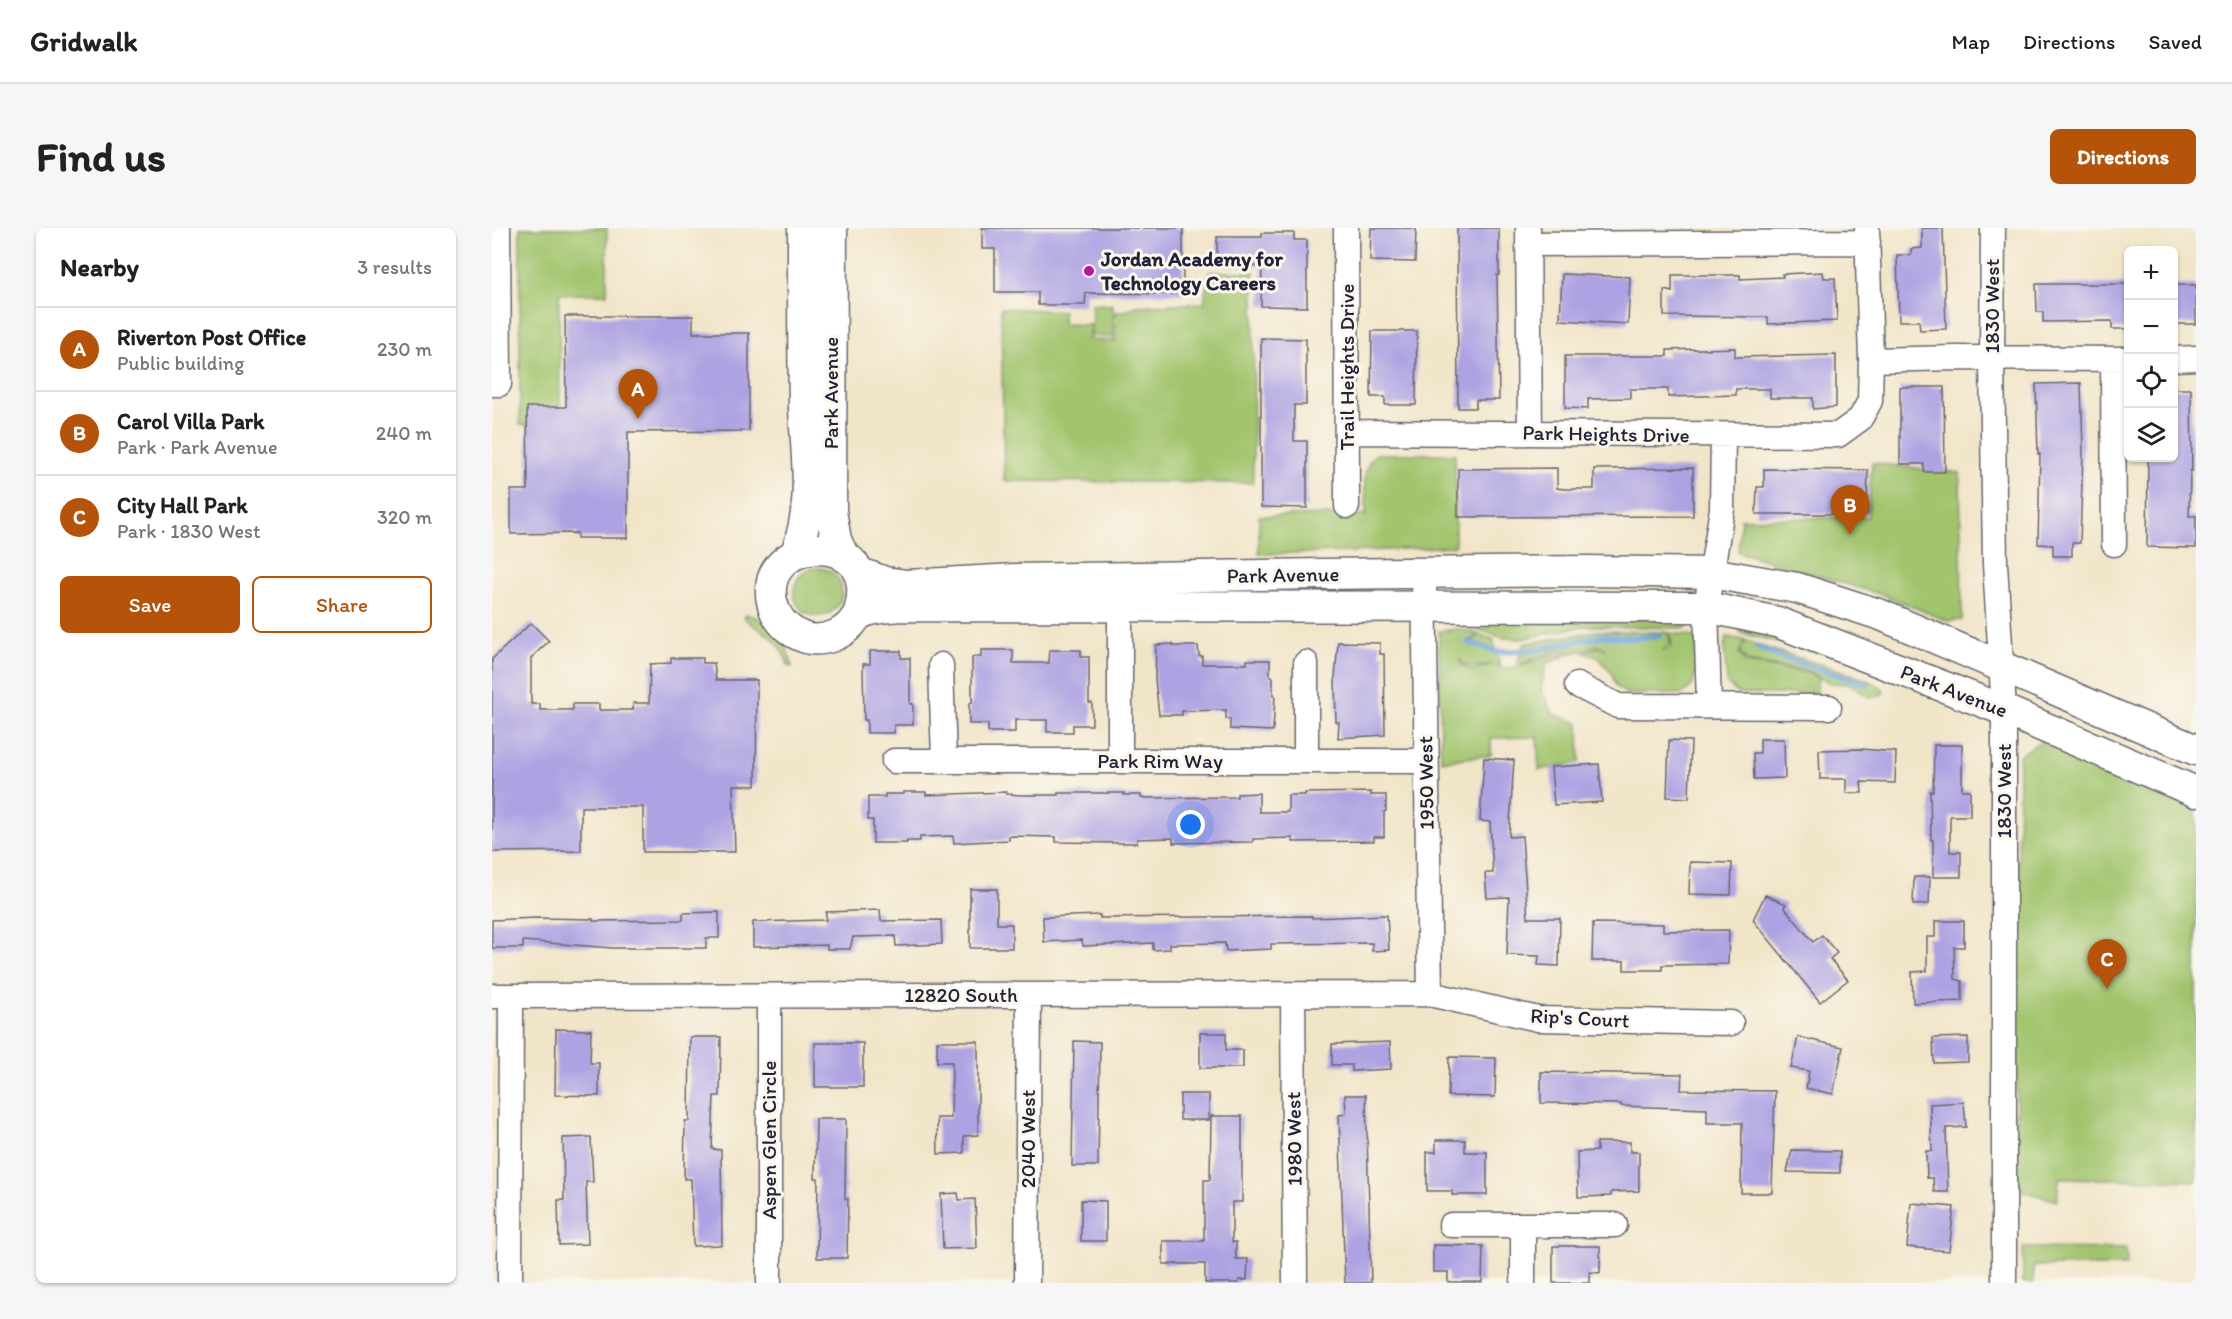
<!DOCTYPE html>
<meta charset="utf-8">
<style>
body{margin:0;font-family:Itim,sans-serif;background:#f6f6f6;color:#222}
.controls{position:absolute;right:18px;top:18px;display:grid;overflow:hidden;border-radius:9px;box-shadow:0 2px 4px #0004}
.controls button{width:54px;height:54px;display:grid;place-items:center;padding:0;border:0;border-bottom:2px solid #e0e0e0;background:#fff;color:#222;font:30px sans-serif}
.you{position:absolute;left:699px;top:597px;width:21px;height:21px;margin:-15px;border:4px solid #fff;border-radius:50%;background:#1a73e8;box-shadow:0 0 0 9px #1a73e833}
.badge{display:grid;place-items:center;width:39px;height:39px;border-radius:50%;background:#b45309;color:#fff;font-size:20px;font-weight:700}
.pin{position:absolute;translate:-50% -50px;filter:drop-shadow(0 2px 3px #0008)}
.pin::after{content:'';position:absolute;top:32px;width:21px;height:18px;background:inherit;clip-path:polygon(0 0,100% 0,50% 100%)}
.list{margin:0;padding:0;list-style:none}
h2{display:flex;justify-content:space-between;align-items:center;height:78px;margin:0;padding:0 24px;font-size:26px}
h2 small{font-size:20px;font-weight:400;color:#767676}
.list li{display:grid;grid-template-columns:39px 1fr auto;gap:18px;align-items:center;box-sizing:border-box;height:84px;padding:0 24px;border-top:2px solid #e0e0e0}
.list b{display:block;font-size:22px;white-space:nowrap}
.list p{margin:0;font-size:20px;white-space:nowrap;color:#767676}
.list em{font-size:20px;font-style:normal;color:#767676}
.actions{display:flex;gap:12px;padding:18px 24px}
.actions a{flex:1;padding:14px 0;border:2px solid #b45309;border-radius:9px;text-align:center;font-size:21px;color:#b45309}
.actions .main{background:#b45309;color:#fff}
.icon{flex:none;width:33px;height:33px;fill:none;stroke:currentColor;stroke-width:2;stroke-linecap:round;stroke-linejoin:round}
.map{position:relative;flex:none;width:1704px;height:1055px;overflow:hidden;border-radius:9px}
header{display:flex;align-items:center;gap:36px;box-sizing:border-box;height:84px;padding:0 30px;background:#fff;border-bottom:2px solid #e0e0e0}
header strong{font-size:28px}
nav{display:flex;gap:33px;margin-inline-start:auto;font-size:21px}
.intro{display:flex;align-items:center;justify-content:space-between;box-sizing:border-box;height:144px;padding:0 36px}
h1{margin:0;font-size:42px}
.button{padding:15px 27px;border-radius:9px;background:#b45309;color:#fff;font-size:21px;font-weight:700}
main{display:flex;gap:36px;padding:0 36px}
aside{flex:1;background:#fff;border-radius:9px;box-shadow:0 2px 4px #0004}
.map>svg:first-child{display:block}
</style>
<header>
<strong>Gridwalk</strong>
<nav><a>Map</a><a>Directions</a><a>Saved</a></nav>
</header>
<div class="intro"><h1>Find us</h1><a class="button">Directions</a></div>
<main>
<aside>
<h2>Nearby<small>3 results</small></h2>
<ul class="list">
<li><span class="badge">A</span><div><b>Riverton Post Office</b><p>Public building</p></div><em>230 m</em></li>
<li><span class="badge">B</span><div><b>Carol Villa Park</b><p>Park · Park Avenue</p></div><em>240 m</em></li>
<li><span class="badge">C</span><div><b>City Hall Park</b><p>Park · 1830 West</p></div><em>320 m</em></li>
</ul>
<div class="actions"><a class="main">Save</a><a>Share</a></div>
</aside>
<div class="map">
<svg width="1704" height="1055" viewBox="0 0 1704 1055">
<rect width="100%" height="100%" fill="#fbf7ec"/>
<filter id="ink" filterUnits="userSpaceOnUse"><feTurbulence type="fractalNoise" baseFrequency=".0167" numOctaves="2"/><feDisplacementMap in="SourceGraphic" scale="12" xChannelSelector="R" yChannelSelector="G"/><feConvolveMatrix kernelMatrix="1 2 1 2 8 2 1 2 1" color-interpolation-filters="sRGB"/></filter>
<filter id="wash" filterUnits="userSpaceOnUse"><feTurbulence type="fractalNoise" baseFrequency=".008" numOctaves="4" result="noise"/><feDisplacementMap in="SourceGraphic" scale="24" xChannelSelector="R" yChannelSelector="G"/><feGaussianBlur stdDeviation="1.35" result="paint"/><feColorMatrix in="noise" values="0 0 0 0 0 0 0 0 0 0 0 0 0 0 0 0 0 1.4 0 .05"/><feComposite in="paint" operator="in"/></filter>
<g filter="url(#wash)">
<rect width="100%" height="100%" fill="#f1e5c9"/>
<path fill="#a1c46d" stroke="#627354" stroke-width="1.5" d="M 28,0 L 115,0 L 115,66 L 67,66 L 68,197 L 28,197 Z
M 717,44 L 762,44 L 761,255 L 512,253 L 509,80 L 571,83 L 571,96 L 597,97 L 597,112 L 623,113 L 624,84 L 634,83 L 644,78 L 712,75 Z
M 600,76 L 621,77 L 621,109 L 599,108 Z
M 884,226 L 963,226 L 963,318 L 857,324 L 767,326 L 767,288 L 874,287 C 875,265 866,243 884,226 Z
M 1380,235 L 1468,245 L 1470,392 L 1455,393 L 1395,368 L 1246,324 L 1249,291 L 1376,289 Z
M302 364a24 24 0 1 1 48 0a24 24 0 1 1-48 0Z
M 254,386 C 282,393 295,411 300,439 L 296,438 C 292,426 285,413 275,406 C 267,400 259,398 252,389 Z
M 972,391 L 1185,391 L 1196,396 L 1194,400 L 1091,398 L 1029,411 L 1012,410 L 969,396 Z
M 1254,399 L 1326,417 L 1326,424 L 1249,405 L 1246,401 Z
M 967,401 L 986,406 L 982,411 L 974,412 L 982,412 L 988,407 L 1001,411 L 1008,437 C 992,433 987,443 971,436 L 968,430 L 969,437 L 980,442 L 1001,436 C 1022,451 1048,422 1075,427 L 1054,436 L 1049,461 L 1061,486 L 1087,495 L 1088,534 L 1047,542 L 1045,509 L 999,510 L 999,527 L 949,533 L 947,403 Z
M 1104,403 L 1175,404 L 1179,415 L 1170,423 L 1177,421 L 1180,416 L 1177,405 L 1197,407 L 1204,410 L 1204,444 L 1200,458 L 1190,466 L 1135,466 L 1124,458 L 1119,444 L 1107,430 L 1091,424 L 1106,419 L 1114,421 L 1106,417 L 1081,425 L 1066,423 L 1042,430 L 1034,435 L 1025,435 L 1032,416 Z
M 1235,409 L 1253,412 L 1250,419 L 1255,413 C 1290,427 1328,434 1363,448 C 1373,451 1386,455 1392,462 L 1389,468 L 1377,469 L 1358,456 L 1338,455 L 1315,443 L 1256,434 L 1248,425 L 1250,419 L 1247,425 L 1254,435 L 1315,445 L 1326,450 L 1324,466 L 1247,466 L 1235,456 L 1232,419 Z
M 1553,510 L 1704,573 L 1704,953 L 1567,950 L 1565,973 L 1530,963 L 1524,949 L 1527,528 Z
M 1531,1020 L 1634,1021 L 1635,1038 L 1542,1038 L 1541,1055 L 1531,1055 Z"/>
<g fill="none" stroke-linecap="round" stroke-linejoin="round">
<path stroke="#6aa0d8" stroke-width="6" d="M 976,414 L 1005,424 L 1043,422 L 1110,408 L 1143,410 L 1167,408
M 1265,419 L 1288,429 L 1375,456"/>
</g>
<g id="blocks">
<path fill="#ada2e2" d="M 490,0 L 691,0 L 691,66 L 594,65 L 593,77 L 546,77 L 546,64 L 503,64 L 503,21 L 490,21 Z
M 879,0 L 924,0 L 923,34 L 878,33 Z
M 965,0 L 1007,0 L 1007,47 L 1005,47 L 1007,172 L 984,172 L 984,180 L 966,180 Z
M 1430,0 L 1451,0 L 1454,101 L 1428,102 L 1427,93 L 1407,93 L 1405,27 L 1419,27 L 1419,21 L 1430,20 Z
M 770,5 L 802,5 L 802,12 L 815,12 L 815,79 L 769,78 L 770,38 L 725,38 L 725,9 L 770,9 Z
M 1331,44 L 1332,50 L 1343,50 L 1345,93 L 1276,96 L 1276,89 L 1172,88 L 1172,62 L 1180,64 L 1180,47 L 1248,47 L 1248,51 L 1291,49 L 1290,46 Z
M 1070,46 L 1138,49 L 1136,96 L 1068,92 Z
M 1544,56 L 1636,56 L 1636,101 L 1620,101 L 1620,93 L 1551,94 L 1551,84 L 1545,84 Z
M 1682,57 L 1704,57 L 1704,96 L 1682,96 Z
M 73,88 L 201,88 L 201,105 L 257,105 L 257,203 L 136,204 L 136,310 L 85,310 L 85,305 L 19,306 L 19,262 L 36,262 L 35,179 L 74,179 Z
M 880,103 L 925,103 L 924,177 L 893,177 L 893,169 L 879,169 Z
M 769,110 L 814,111 L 814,177 L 802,177 L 802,213 L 815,213 L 815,280 L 769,279 Z
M 1243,120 L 1243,129 L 1344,127 L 1344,179 L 1321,181 L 1321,170 L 1278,170 L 1278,161 L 1244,161 L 1244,167 L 1176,169 L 1176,161 L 1138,161 L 1138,170 L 1096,171 L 1096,181 L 1073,180 L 1073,128 L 1175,128 L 1175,122 Z
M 1589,155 L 1591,223 L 1588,315 L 1580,315 L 1580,328 L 1561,328 L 1561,317 L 1546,316 L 1548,226 L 1546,226 L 1544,156 Z
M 1408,159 L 1452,159 L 1453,244 L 1432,244 L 1432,236 L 1408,236 Z
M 1682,161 L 1699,161 L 1700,243 L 1698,243 L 1697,288 L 1704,288 L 1704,320 L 1655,319 L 1656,230 L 1682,230 Z
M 1065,240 L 1065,260 L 1072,261 L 1102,261 L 1102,241 L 1201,240 L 1201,288 L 966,289 L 966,241 Z
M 1272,241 L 1376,242 L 1375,286 L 1264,286 L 1265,259 L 1272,259 Z
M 39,395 L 57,413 L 39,430 L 39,476 L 48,476 L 48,482 L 81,482 L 81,476 L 107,476 L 107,482 L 141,482 L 141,475 L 157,475 L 158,436 L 179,435 L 179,430 L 211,430 L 211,435 L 222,435 L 224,452 L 265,452 L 264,558 L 241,557 L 243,624 L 151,624 L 151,579 L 89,579 L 89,623 L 0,624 L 0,431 Z
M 846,414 L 888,415 L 888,426 L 892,426 L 893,507 L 846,510 L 847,494 L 844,494 L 843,450 Z
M 681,416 L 681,418 L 706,418 L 707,428 L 710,428 L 710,436 L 755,436 L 755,432 L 778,432 L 778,449 L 781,449 L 781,468 L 783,468 L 781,503 L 738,501 L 738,491 L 734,491 L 734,482 L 690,483 L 690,487 L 667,487 L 663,451 L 664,417 Z
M 489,422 L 521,422 L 521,435 L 557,435 L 557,422 L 589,422 L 589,429 L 597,429 L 597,475 L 600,475 L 600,497 L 581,497 L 581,504 L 555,504 L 555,492 L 523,492 L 523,504 L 496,504 L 496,496 L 477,496 L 477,475 L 480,475 L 480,429 L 489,429 Z
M 378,423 L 409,423 L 409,430 L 418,430 L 418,476 L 421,476 L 421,497 L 402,497 L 402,505 L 375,505 L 375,492 L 372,492 L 371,436 L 378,436 Z
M 1268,511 L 1292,511 L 1293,550 L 1262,551 L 1261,525 L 1268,525 Z
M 1177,512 L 1199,513 L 1197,570 L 1175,569 Z
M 1442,517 L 1470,517 L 1470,562 L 1478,562 L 1478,588 L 1458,588 L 1458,624 L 1469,624 L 1469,649 L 1441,649 L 1441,612 L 1439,612 L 1438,563 L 1441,563 Z
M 1327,522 L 1369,521 L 1404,524 L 1403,555 L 1369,554 L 1370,565 L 1354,565 L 1354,551 L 1328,551 Z
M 992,530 L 1022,532 L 1017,609 L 1030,608 L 1036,690 L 1068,690 L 1067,738 L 1046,737 L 1047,728 L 1015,727 L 1017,669 L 995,670 L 993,645 L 1001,645 L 998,594 L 988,593 Z
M 1107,536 L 1110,574 L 1062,577 L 1059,539 Z
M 412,564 L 434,564 L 434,567 L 514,564 L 514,566 L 529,567 L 566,567 L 566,565 L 632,565 L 632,567 L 649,567 L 649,570 L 745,569 L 745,566 L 767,565 L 767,584 L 796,584 L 796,567 L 813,567 L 813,565 L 879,564 L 879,567 L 894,567 L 894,583 L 892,584 L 892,609 L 882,609 L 882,613 L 801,614 L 801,610 L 761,611 L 761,614 L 681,615 L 681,610 L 645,611 L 645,615 L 630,615 L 564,614 L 564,609 L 517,608 L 517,612 L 462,615 L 461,608 L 428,609 L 428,613 L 415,613 L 415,615 L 381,615 L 381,592 L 376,592 L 376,569 L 393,569 L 393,566 L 412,566 Z
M 1198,634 L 1240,635 L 1239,667 L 1197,666 Z
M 1422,649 L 1438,649 L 1437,676 L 1421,677 Z
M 478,661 L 505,661 L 505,696 L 520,696 L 520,720 L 478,720 Z
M 1273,667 L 1294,676 L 1292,679 L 1321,714 L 1330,707 L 1345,725 L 1338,731 L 1356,752 L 1328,774 L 1261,692 Z
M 388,682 L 389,693 L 449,692 L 450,716 L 404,718 L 403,708 L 361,709 L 358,721 L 335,721 L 335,717 L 261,719 L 261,694 L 334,692 L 334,684 Z
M 227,684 L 227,710 L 214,710 L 214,720 L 120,720 L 31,713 L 31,720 L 0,720 L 0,692 L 45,690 L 101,691 L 101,693 L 191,692 L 191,685 Z
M 608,687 L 608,690 L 820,688 L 820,690 L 895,687 L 897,722 L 880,723 L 880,715 L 779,716 L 779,721 L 734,723 L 733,715 L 678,716 L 678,721 L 661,722 L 661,715 L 591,718 L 590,712 L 552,714 L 551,689 Z
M 1443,693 L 1472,693 L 1472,719 L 1462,719 L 1463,751 L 1470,753 L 1470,773 L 1421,775 L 1420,744 L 1435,743 L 1435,709 L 1443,709 Z
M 1101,695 L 1171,696 L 1171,703 L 1237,702 L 1236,736 L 1170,737 L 1170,742 L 1132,742 L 1132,733 L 1100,733 Z
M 64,801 L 99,802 L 98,835 L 107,835 L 107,868 L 63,867 Z
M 708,805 L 734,805 L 734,822 L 751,822 L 751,840 L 708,840 Z
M 198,809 L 229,809 L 228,868 L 222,868 L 220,921 L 229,922 L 230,1017 L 201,1018 L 199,951 L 192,951 L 193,893 L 197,893 Z
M 1306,809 L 1351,819 L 1341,866 L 1314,860 L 1317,843 L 1299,840 Z
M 1476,809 L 1476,834 L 1442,835 L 1441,810 Z
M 445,813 L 486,813 L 486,907 L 472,908 L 472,925 L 446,926 L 445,890 L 459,890 L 460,834 L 445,834 Z
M 582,813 L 608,814 L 606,938 L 580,938 Z
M 898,814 L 899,841 L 860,843 L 860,837 L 840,837 L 840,816 Z
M 323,815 L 371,815 L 371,859 L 323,859 Z
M 957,829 L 1004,830 L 1003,869 L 956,868 Z
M 1049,844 L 1190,846 L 1189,862 L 1283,863 L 1280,965 L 1249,965 L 1250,895 L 1215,895 L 1215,881 L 1129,878 L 1129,876 L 1049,875 Z
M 688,866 L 717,866 L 717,892 L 688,892 Z
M 853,867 L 874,867 L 879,1055 L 853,1055 L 847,887 L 854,886 Z
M 1472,874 L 1474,899 L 1454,900 L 1456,964 L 1442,964 L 1441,950 L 1435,950 L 1434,923 L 1440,923 L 1438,876 Z
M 719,888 L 750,888 L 750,974 L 740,974 L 740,1014 L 744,1014 L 744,1031 L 756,1031 L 755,1052 L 747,1052 L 747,1055 L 713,1055 L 713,1036 L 671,1036 L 671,1013 L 712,1013 L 712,952 L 718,952 Z
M 324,891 L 354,891 L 353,971 L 356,971 L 355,1030 L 325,1030 L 326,950 L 323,950 Z
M 99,909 L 101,954 L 94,954 L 96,1016 L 67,1017 L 66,972 L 72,972 L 71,910 Z
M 944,912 L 973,912 L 973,924 L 995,924 L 995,967 L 960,967 L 960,963 L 935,963 L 935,924 L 944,924 Z
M 1105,914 L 1138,914 L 1138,924 L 1147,924 L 1147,963 L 1119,964 L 1119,968 L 1086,969 L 1085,924 L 1105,923 Z
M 1300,922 L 1348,923 L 1348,945 L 1295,944 Z
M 466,965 L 467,972 L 483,971 L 485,1020 L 451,1021 L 449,966 Z
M 589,972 L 614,973 L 614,1013 L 589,1013 Z
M 1419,975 L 1462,979 L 1457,1023 L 1415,1019 Z
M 941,1017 L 991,1018 L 990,1054 L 956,1054 L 956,1044 L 941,1044 Z
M 1061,1018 L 1108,1018 L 1108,1045 L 1098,1044 L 1098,1055 L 1061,1055 Z"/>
</g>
</g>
<g filter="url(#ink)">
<use href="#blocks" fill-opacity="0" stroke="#6a666d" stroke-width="1.5"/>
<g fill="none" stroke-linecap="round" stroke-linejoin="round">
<g stroke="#6a666d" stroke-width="27">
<path id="minor" d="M 854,0 L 855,278
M 1036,0 L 1038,204
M 1501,0 L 1500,131 L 1503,336 L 1512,482 L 1512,1055
M 1036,16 L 1376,14
M 1621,131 L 1622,316
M 1682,131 L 1704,130
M 1379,132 L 1464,130 L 1636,131
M 0,156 L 7,156 L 6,0
M 856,204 L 1346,207 L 1368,191 L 1378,173 L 1379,132 L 1375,0
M 932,345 L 938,766
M 814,435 L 814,533
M 449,437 L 452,533
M 1085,457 L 1126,478 L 1337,479
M 1217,478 L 1214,379 L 1230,281 L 1231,208
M 402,533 L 934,533
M 628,533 L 628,379
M 801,767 L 803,1055
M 0,768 L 938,766 L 1046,791 L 1239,795
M 959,997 L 1123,997
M 18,1055 L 19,768
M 277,1055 L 277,768
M 535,1055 L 537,767
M 1031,1055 L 1031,997"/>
</g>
<g stroke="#6a666d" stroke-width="33">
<path id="tertiary" d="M 340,0 L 339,283 L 344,312 L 352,329
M 304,325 C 323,273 314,233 312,180 C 311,120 311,60 311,0
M 366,344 L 393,354 L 415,357 L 523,351 L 830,346 L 1096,343 L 1219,345 L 1305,360 L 1389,387 L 1704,522
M 366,387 C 396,293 253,307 283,383 C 289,397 303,408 318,411 C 333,413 349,407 359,396 C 362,393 364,388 368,386 C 381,379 398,379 413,378 L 1214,379 L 1285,394 L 1512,482 L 1704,564"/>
</g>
<use href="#minor" stroke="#fff" stroke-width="24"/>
<use href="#tertiary" stroke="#fff" stroke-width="30"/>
</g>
</g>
<circle fill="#b5179e" stroke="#fbf7ec" stroke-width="2" cx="597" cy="43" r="6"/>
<g text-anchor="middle" stroke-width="6" stroke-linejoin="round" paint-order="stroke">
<g font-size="21" font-weight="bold" fill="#22223b" stroke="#fbf7ec" text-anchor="start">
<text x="609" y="38">Jordan Academy for<tspan x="609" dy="24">Technology Careers</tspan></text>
</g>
<g font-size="21" fill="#22223b" stroke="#fbf7ec">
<text transform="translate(1500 78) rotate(-90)" y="7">1830 West</text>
<text transform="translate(855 139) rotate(-90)" y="7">Trail Heights Drive</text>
<text transform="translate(339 165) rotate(-90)" y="7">Park Avenue</text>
<text transform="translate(1114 206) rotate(1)" y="7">Park Heights Drive</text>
<text transform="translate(791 347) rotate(-1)" y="7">Park Avenue</text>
<text transform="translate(1462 463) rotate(21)" y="7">Park Avenue</text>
<text x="668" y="540">Park Rim Way</text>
<text transform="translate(934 555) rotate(-91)" y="7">1950 West</text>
<text transform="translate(1512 563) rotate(-90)" y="7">1830 West</text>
<text x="469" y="774">12820 South</text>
<text transform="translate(1088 790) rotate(3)" y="7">Rip's Court</text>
<text transform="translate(536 911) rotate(-90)" y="7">2040 West</text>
<text transform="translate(802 911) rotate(-91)" y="7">1980 West</text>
<text transform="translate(277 912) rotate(-90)" y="7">Aspen Glen Circle</text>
</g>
</g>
</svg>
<div class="controls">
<button>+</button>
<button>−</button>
<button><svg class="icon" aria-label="locate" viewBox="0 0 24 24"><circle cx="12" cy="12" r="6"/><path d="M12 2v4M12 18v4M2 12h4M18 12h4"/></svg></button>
<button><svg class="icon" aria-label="layers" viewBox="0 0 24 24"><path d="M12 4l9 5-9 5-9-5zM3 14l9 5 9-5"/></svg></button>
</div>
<div class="you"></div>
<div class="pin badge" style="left:146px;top:191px">A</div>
<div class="pin badge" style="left:1358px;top:307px">B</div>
<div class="pin badge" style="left:1615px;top:761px">C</div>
</div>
</main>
